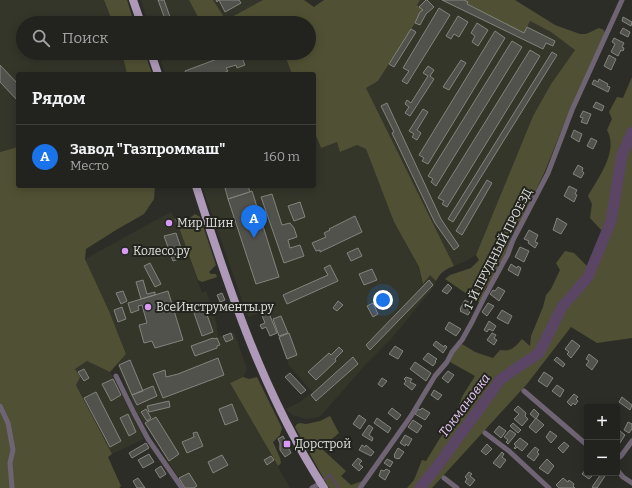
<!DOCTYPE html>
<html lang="ru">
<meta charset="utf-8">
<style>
body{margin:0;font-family:Bitter,serif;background:#2e2f2b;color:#f1f3f6}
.controls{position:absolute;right:12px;bottom:12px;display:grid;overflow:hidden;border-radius:4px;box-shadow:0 2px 10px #0003}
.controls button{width:36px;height:36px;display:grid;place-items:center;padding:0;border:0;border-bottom:1px solid #3f3f3c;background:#22221e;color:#f1f3f6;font:20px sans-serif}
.you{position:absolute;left:383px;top:300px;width:14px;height:14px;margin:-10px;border:3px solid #fff;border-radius:50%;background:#1a73e8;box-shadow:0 0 0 6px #1a73e833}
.badge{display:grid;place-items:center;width:26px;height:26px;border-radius:50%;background:#1a73e8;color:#fff;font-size:13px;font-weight:700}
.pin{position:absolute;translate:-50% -33px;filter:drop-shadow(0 1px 2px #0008)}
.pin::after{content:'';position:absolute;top:21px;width:14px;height:12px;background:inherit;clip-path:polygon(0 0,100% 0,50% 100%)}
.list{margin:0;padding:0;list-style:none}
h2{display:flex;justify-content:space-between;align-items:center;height:52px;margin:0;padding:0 16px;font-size:17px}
h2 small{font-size:13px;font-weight:400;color:#a2a4a4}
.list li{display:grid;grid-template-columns:26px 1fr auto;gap:12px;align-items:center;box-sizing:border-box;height:64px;padding:0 16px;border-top:1px solid #3f3f3c}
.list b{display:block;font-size:15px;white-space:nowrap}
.list p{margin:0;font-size:13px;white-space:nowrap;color:#a2a4a4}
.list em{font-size:13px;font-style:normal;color:#a2a4a4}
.icon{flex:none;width:22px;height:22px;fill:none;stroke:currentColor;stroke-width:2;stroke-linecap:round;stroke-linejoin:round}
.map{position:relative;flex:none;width:632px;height:488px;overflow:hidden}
.search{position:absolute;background:#22221e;box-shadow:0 2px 10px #0003;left:16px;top:16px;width:300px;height:44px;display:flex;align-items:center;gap:10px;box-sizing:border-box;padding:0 14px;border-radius:22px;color:#a2a4a4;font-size:15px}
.panel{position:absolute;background:#22221e;box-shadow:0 2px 10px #0003;left:16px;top:72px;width:300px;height:116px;border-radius:4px}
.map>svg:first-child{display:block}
</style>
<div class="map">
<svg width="632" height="488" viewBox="0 0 632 488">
<rect width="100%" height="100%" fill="#2d2d28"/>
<path fill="#35362a" d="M 0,0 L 104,0 L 113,23 L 23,23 L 23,53 L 122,53 L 127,74 L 18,74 L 18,147 L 0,152 Z
M 141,0 L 189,0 L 201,23 L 148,23 Z
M 213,0 L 263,0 L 225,20 Z
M 420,0 L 464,0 L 530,21 L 551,32 L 575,50 L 551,84 L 533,116 L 476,255 L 466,261 L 454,266 L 366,88 L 378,81 L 415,23 L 423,10 L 417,4 Z
M 158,53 L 284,53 L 292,74 L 165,74 Z
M 314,131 L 321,148 L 337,142 L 341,152 L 357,145 L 366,149 L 394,222 L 419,268 L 422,283 L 430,274 L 436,281 L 433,288 L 391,339 L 366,364 L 325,411 L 319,417 L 306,419 L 292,415 L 286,409 L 300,402 L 312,392 L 289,365 L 268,310 L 248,317 L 202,186 L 314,186 Z
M 171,212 L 178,225 L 202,293 L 206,291 L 216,322 L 218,337 L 234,332 L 247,369 L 243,377 L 230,383 L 290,488 L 185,488 L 135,409 L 117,364 L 126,354 L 109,311 L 85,259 Z
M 87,361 L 110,372 L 144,439 L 112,454 L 76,385 L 75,369 Z"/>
<path fill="#505134" d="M 104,0 L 127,0 L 132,16 L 124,23 L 113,23 Z
M 189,0 L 213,0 L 226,20 L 263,0 L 304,0 L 314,7 L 324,0 L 420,0 L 417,5 L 423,10 L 420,13 L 415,23 L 378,81 L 366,88 L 454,266 C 445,269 440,273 436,281 L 430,275 L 423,284 L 419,267 L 394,222 L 366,149 L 357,145 L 340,152 L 337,142 L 321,148 L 314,131 L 314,74 L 292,74 L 284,53 L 309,53 L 309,23 L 281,23 L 280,21 L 272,23 L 271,20 L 263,23 L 201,23 Z
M 464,0 L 515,0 L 555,25 L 580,34 L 586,34 L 599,28 L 604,30 L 605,33 L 570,109 L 545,171 L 521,222 L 511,236 L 508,249 L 492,282 L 486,287 L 480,303 L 445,279 L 450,275 L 471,268 L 479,260 L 476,255 L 533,116 L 551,84 L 575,50 L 551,32 L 530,21 L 524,33 L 467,4 Z
M 122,53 L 145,53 L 152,74 L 127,74 Z
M 632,77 L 632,338 L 597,343 L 571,327 L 527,384 L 432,488 L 407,488 L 414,480 L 422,460 L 426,461 L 440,438 L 451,425 L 463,395 L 475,376 L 450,362 L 453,353 L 462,344 L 475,352 L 493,358 L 500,350 C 511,352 515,347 522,339 L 530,346 L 531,336 L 543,307 L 546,295 L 551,289 L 560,270 L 556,263 L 565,251 L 574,253 L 589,268 L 604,233 L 590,218 L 592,204 L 588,196 C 598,178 619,151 607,130 L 612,119 L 609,112 L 617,97 L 623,98 Z
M 18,147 L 18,186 L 155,186 L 154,199 L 144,214 L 116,230 L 86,249 L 85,259 L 109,311 L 126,354 L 110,372 L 87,361 L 75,369 L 80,377 L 76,385 L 112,454 L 108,457 L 121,486 L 119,488 L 0,488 L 0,152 Z
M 195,214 L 200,217 L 216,265 L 209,272 L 211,274 L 216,274 L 217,277 L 202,282 L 198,280 L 178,225 L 174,219 L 180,216 L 185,222 Z
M 243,377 L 249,379 L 257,377 L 282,428 L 280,435 L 273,442 L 280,458 L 281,463 L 278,466 L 230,383 Z
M 330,416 L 339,433 L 321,448 L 346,471 L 341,476 L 351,485 L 362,481 L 357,488 L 329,488 L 295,427 L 297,424 L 300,423 L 306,424 L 320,421 Z"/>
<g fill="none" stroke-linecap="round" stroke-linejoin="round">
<path stroke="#5a4564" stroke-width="2" d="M 322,481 L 330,475 L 339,488"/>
<path stroke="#5a4564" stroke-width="11" d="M 420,488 L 439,464 L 501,379 L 539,353 L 562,307 L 588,277 L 611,221 L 622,155 L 632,132"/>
</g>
<path fill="#52524d" stroke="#84847e" d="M 158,0 L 164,0 L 170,17 L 165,19 Z
M 216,0 L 239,0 L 241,3 L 225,12 L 219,0 L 217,2 Z
M 426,0 L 427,0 L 434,7 L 426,14 L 420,25 L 415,23 L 420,12 L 423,10 L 419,7 Z
M 442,0 L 464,0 L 468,2 L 467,4 L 524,33 L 527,27 L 555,41 L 553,46 L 546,43 L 543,49 Z
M 439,8 L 450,15 L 407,84 L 402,81 L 409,71 L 403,68 Z
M 458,16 L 468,22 L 459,37 L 454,34 L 451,39 L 446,36 Z
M 104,17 L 107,23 L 97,23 L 96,21 Z
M 623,17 L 632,22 L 631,26 L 622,21 Z
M 477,23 L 488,30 L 478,46 L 472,42 L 475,36 L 471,33 Z
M 623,28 L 630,32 L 628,37 L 620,33 Z
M 411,29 L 416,32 L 394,67 L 389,64 Z
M 495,31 L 505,38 L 428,164 L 422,161 L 424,158 L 419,155 Z
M 614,38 L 624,43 L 622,47 L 624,48 L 623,51 L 621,50 L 618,56 L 611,52 L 615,44 L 612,42 Z
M 512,41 L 522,47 L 436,186 L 431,182 L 433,179 L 428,176 Z
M 530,50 L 540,56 L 447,207 L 442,204 L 444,201 L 438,198 Z
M 552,52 L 557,55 L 453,222 L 448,219 Z
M 233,53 L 240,53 L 245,65 L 237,68 L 236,65 L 226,68 L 228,71 L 221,74 L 186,74 L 185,71 Z
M 609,55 L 616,59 L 611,70 L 604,66 Z
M 461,60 L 466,63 L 449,90 L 443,87 Z
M 0,65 L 18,84 L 18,101 L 0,82 Z
M 428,66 L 434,70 L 430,76 L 434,79 L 410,116 L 405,113 L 409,107 L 405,104 L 407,100 L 411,103 L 428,76 L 423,73 Z
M 599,79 L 608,84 L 607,86 L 610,87 L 608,92 L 592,84 L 594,80 L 598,82 Z
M 596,102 L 604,106 L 602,111 L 593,107 Z
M 387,103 L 441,219 L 459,246 L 454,250 L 435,223 L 392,133 L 394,132 L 381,106 Z
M 423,109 L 428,112 L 417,130 L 421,133 L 417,140 L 412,137 L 414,134 L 409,131 Z
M 583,111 L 591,114 L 587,124 L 581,122 L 583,118 L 580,117 Z
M 574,130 L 582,134 L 579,142 L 571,137 Z
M 591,138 L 597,141 L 593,149 L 587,146 Z
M 578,165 L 583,168 L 582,171 L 584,173 L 581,178 L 573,174 Z
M 487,180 L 492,183 L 462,235 L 456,231 Z
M 231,186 L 248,186 L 250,192 L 228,199 L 225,188 Z
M 569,186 L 577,190 L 575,194 L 577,195 L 574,202 L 564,196 Z
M 252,191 L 279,277 L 256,284 L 228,199 Z
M 272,194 L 282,225 L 290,223 L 294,228 L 297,237 L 288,240 L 290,248 L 300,245 L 304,256 L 284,263 L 261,197 Z
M 300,202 L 305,217 L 294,221 L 288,206 Z
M 355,216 L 362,232 L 320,252 L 320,250 L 316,251 L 312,243 L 326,237 L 324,233 L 330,230 L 329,229 Z
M 557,218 L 567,224 L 561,234 L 553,230 Z
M 529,230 L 538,235 L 535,242 L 538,243 L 535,248 L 528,243 L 529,241 L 524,239 Z
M 176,233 L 184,257 L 173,261 L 164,236 Z
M 520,247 L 529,251 L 524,262 L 515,257 Z
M 358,248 L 362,256 L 351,261 L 347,253 Z
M 150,263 L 161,284 L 155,287 L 144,266 Z
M 511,264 L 517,268 L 518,266 L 521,268 L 518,276 L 508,270 Z
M 330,265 L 338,281 L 287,304 L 283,295 L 328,275 L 324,268 Z
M 372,269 L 377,280 L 364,285 L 359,274 Z
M 143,280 L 147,294 L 155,292 L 155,295 L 141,299 L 136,282 Z
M 429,280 L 433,285 L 370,350 L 366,345 Z
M 448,284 L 452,288 L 447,294 L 442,291 Z
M 498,287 L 505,291 L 499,301 L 490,294 L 493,290 L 495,291 Z
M 123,291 L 127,301 L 121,304 L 116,293 Z
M 168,291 L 183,340 L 155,348 L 152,341 L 144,343 L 139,325 L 147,323 L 142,305 L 138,306 L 139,310 L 131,313 L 128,303 Z
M 222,293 L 225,300 L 220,302 L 217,295 Z
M 465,300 L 474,305 L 468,315 L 460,311 L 461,310 L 460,309 Z
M 338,301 L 343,305 L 337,311 L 333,308 Z
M 373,303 L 378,314 L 373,317 L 367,306 Z
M 488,303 L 494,306 L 487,316 L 482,312 Z
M 204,306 L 213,332 L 202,336 L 193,310 Z
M 122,307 L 126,319 L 118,322 L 114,310 Z
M 502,310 L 512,316 L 508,324 L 497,318 Z
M 268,311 L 277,333 L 270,336 L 266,327 L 262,329 L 260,325 L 265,323 L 261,313 Z
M 281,316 L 288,333 L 279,336 L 273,319 Z
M 489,321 L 496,326 L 493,331 L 489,329 L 487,332 L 484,330 Z
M 449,322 L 461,329 L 456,336 L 445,329 Z
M 231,333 L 233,339 L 226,342 L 223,336 Z
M 289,333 L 297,355 L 287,359 L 279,337 Z
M 492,333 L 496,335 L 494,338 L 497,340 L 494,345 L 487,340 Z
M 213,338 L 214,339 L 217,338 L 220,345 L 217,346 L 217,348 L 195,356 L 191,346 Z
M 572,340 L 580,346 L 571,358 L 567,354 L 569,352 L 565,349 Z
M 436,341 L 444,347 L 445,345 L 447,347 L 443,353 L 433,345 Z
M 395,346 L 403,351 L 398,359 L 389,354 Z
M 339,347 L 343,351 L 335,359 L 336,361 L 316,380 L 308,372 L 329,353 L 331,355 Z
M 428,353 L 437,359 L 435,361 L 436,362 L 433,366 L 423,359 Z
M 589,354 L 598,361 L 592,370 L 586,365 L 589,361 L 586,359 Z
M 353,357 L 358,364 L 316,401 L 311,395 Z
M 557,357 L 565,364 L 563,367 L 554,360 Z
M 218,358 L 224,375 L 163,398 L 153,374 L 165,370 L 166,377 L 178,374 Z
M 130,360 L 143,391 L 132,395 L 119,365 Z
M 415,362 L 431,373 L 426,381 L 410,369 Z
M 84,369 L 89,378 L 84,381 L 78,372 Z
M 448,371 L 454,375 L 448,383 L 442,378 Z
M 544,372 L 553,378 L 547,387 L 538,381 Z
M 290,373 L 306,390 L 301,394 L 285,377 Z
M 406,377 L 412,379 L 410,382 L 416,385 L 412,390 L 404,384 L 406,381 L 404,379 Z
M 382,378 L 387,381 L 382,387 L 378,384 Z
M 113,379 L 121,395 L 111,401 L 102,384 Z
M 557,385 L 564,390 L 560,397 L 552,391 Z
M 153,386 L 157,396 L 137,405 L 132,395 Z
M 434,390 L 442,395 L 438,400 L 431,395 Z
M 96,392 L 121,441 L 110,447 L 84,398 Z
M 574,394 L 578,397 L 576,399 L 578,401 L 575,405 L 573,403 L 571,406 L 567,402 Z
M 622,397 L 632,405 L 630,410 L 619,402 Z
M 169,401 L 170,407 L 149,412 L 147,406 Z
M 232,404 L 238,420 L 225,425 L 219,409 Z
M 518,406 L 526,413 L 525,416 L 528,419 L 522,426 L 514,419 L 519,414 L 514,410 Z
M 392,408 L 401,415 L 397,420 L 388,413 Z
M 422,408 L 430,413 L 425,420 L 415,414 L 418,409 L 420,410 Z
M 146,409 L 151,418 L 147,421 L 141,412 Z
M 534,409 L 539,414 L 536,419 L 530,414 Z
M 128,414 L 136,432 L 129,436 L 120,418 Z
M 359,415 L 366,420 L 360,429 L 353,424 Z
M 156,417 L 179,454 L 169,461 L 145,423 Z
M 377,418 L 391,428 L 388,433 L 374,423 Z
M 536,418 L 544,425 L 536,433 L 529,427 Z
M 413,420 L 422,426 L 417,433 L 408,427 Z
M 628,422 L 632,424 L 632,429 L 629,433 L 624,430 Z
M 513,423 L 521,430 L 518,433 L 510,426 Z
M 369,425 L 373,428 L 369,435 L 373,438 L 372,441 L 362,435 Z
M 499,426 L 506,431 L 501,438 L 494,432 Z
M 510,430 L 516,434 L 508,444 L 506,442 L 508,440 L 504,437 Z
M 550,431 L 557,436 L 551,443 L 546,437 Z
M 620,431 L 625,435 L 620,443 L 617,441 L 617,434 Z
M 197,432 L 203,446 L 187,453 L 182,442 L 194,437 L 193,433 Z
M 405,435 L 412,439 L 408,446 L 406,444 L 405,446 L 400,443 Z
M 283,436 L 291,453 L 285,457 L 280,450 L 280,443 L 278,439 Z
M 520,438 L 528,444 L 522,451 L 517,447 L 515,449 L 514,448 L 516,446 L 514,444 Z
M 564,442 L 569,446 L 563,453 L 558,448 Z
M 146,443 L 149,448 L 132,458 L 129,453 Z
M 487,444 L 492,449 L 486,455 L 481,451 Z
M 362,445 L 365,447 L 366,445 L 374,452 L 371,456 L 359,450 Z
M 535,447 L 539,450 L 537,452 L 539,454 L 534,461 L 527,456 Z
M 398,448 L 404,452 L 399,459 L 398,458 L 397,459 L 394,457 L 395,456 L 394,455 Z
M 502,452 L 504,454 L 502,457 L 506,460 L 500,468 L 493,463 Z
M 149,454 L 154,462 L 143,468 L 138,460 Z
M 222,455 L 228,465 L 213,473 L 208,462 Z
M 271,456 L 274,460 L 267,465 L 264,460 Z
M 358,458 L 362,461 L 359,464 L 363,467 L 359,471 L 352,465 Z
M 387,459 L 393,462 L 390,467 L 384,463 Z
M 547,459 L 554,466 L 548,474 L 539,468 Z
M 161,466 L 166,474 L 160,478 L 155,470 Z
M 587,468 L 587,473 L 591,473 L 593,475 L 589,479 L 582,474 Z
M 386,469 L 390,471 L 385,480 L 379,476 L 381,470 L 384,471 Z
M 469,472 L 472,474 L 470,476 L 475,480 L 470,486 L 465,482 L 467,479 L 465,477 Z
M 189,473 L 197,486 L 194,488 L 185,488 L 179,478 Z
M 601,474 L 605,476 L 597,488 L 594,488 L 592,487 Z
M 138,478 L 145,488 L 137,488 L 133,481 Z
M 563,478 L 568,482 L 569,480 L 574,484 L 573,486 L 575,488 L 559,488 L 556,485 Z"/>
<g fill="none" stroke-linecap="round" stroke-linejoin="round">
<path stroke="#6e6473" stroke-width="5" d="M 116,376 L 134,413 L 148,439 L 182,488
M 524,391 L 587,445
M 0,406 L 8,423 L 13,450 L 10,463 L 12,488
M 485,433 L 509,451 L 549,488
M 617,459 L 621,456 L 632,441
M 617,470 L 623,477 L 632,483
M 444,478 L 457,488
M 312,488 L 321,483
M 360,488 L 411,416 L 435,376 L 447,362 L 452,352 L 462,340 L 472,322 L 485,296 L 508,254 L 513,240 L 548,173 L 572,110 L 622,0"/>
<path stroke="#ae9ab8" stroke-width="8" d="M 133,0 L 141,23
M 151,53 L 158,74
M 196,186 C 229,290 264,396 324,488"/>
</g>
<g fill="#d99af7" stroke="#23241e" stroke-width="1.5">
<circle cx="169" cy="223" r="4"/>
<circle cx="125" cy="251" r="4"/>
<circle cx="148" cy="307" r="4"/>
<rect x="283" y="440" width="8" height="8" rx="2"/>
</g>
<g text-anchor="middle" stroke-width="4" stroke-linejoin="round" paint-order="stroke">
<g font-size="12" fill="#e0e1dd" stroke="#23241e" text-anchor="start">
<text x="177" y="227">Мир Шин</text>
<text x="133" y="255">Колесо.ру</text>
<text x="156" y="311">ВсеИнструменты.ру</text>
<text x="295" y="448">Дорстрой</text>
</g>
<g font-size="12" fill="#e0e1dd" stroke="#23241e">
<text transform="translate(498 249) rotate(-63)" y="4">1-Й ПРУДНЫЙ ПРОЕЗД</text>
</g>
<g font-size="13" font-style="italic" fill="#e9caf8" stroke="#23241e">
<text transform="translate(464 405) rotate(-53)" y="5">Токмановка</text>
</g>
</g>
</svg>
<div class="controls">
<button>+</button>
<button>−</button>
</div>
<div class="you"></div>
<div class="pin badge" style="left:254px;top:238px">A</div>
<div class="search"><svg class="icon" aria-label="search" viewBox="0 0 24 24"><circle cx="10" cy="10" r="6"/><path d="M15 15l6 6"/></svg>Поиск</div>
<section class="panel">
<h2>Рядом<small></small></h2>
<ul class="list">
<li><span class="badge">A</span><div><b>Завод &quot;Газпроммаш&quot;</b><p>Место</p></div><em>160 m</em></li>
</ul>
</section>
</div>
